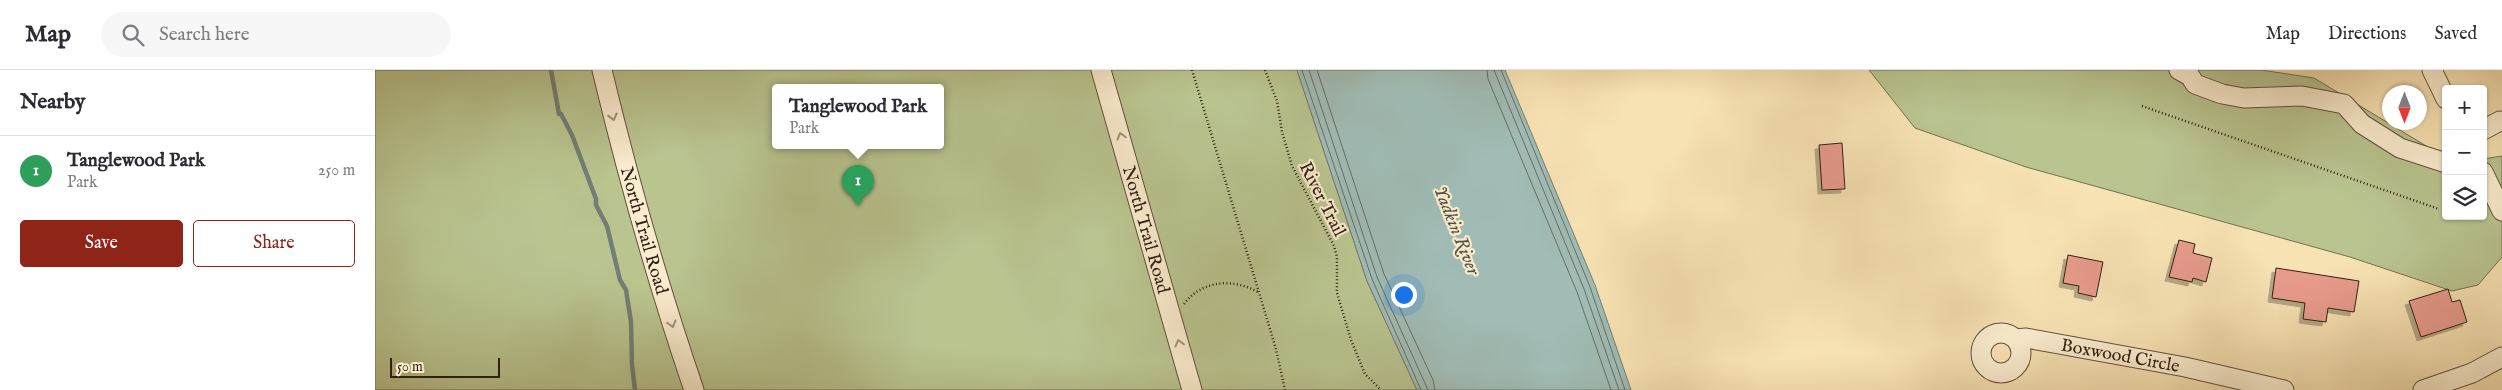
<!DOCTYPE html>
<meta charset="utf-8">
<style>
body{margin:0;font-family:"IM FELL English",serif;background:#f7f7f7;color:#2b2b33}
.controls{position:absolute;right:15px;top:15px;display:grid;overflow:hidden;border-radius:5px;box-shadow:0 1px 4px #0004}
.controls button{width:45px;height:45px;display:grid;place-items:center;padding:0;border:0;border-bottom:1px solid #e1e1e2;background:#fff;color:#2b2b33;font:25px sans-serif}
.compass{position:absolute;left:2007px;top:15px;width:45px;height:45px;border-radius:50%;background:#fff;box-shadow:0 1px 4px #0004;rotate:180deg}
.scale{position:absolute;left:15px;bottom:12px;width:110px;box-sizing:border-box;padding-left:5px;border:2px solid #302113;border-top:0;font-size:14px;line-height:18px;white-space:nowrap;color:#302113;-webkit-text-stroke:4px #faecce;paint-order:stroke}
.you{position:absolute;left:1028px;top:224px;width:18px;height:18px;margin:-12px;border:4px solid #fff;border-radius:50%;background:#1a73e8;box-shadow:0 0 0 8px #1a73e833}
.badge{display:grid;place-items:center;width:32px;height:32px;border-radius:50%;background:#8f2418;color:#fff;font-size:16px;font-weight:700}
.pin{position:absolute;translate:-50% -41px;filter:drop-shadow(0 1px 2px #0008)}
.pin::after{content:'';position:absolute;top:26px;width:18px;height:15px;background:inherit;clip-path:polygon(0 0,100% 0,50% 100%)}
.popup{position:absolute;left:397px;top:14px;width:172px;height:65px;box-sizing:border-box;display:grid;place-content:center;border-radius:5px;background:#fff;filter:drop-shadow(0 1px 4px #0005);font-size:16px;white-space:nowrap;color:#7c7c81}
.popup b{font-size:19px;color:#2b2b33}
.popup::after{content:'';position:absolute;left:50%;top:100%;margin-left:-10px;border:10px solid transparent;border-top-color:#fff}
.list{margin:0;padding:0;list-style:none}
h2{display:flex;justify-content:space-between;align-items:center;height:65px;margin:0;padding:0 20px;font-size:21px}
h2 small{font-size:16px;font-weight:400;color:#7c7c81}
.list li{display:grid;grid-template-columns:32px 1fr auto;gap:15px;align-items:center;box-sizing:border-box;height:70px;padding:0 20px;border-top:1px solid #e1e1e2}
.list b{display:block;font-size:19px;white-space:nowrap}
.list p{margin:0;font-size:16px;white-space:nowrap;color:#7c7c81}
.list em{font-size:16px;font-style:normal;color:#7c7c81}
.actions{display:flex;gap:10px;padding:15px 20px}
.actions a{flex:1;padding:11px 0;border:1px solid #8f2418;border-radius:5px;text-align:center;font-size:18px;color:#8f2418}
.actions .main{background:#8f2418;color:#fff}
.icon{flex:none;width:28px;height:28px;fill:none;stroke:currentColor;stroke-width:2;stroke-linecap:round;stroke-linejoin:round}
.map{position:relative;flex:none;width:2127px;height:320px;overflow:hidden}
header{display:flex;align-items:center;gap:30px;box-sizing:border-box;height:70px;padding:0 25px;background:#fff;border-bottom:1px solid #e1e1e2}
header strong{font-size:24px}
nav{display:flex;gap:28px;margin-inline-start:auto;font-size:18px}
.search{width:350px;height:45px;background:#f7f7f7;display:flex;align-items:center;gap:12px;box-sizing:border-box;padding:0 18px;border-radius:28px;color:#7c7c81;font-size:19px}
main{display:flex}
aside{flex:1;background:#fff}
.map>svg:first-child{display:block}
</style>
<header>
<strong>Map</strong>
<div class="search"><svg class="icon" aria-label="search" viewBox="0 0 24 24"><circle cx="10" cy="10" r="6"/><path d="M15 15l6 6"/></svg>Search here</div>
<nav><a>Map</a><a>Directions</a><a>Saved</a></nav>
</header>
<main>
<aside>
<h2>Nearby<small></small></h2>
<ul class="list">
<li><span class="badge" style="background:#2e9e5b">1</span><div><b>Tanglewood Park</b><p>Park</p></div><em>250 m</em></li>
</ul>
<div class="actions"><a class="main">Save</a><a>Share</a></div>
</aside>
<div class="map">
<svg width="2127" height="320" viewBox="0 0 2127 320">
<defs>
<filter id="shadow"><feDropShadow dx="-4" dy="4" stdDeviation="0" flood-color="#0004"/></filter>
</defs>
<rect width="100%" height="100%" fill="#f7e2b3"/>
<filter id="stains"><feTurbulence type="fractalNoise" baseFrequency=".004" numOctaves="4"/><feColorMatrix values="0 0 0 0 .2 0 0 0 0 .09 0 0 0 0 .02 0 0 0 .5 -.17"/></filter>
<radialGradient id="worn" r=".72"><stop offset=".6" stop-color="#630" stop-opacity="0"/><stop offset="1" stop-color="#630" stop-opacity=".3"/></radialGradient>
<path fill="#b9c48f" stroke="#747251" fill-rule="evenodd" d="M 0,0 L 922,0 L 992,211 L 1042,320 L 0,320 ZM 400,17 L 566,17 L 566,75 L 400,75 Z
M 1494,0 L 1886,0 L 1939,8 L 2071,88 L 2071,146 L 2108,146 L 2108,89 L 2127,86 L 2127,187 L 2103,215 L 2077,221 L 1975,187 L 1651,97 L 1540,58 Z"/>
<path fill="#a0bcb5" stroke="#737e74" d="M 922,0 L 1130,0 L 1220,215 L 1256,320 L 1042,320 L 992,211 Z"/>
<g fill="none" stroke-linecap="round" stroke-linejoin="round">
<path stroke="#686e64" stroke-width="1" d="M 927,0 L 997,209 L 1046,320
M 934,0 L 1002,207 L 1053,320
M 942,0 L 1009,204 L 1058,310 L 1060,320
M 1112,0 L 1113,9 L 1202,222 L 1236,320
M 1119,0 L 1209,219 L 1244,320
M 1126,0 L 1215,217 L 1250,320"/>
<path stroke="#737e74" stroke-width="4.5" d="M 176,0 L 184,44 L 186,44 L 197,65 L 221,129 L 221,135 L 232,156 L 245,210 L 251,220 L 256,252 L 257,295 L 260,320"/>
</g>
<path fill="#e89b8d" stroke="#302113" filter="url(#shadow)" d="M 1467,73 L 1470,119 L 1447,120 L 1444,75 Z
M 1804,170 L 1820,174 L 1818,183 L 1837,188 L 1831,212 L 1818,208 L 1817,212 L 1794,207 Z
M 1693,185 L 1728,192 L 1721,227 L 1703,223 L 1704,216 L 1688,213 Z
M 1901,198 L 1984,211 L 1979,242 L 1953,238 L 1951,252 L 1928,249 L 1930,233 L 1897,228 Z
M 2073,219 L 2077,232 L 2085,230 L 2092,252 L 2046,267 L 2034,231 Z"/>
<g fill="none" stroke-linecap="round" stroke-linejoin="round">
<g stroke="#62513b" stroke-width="21">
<g id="minor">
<path id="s1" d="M 227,0 C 253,108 283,215 319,320"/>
<path id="s2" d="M 726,0 L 817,320"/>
<path d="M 1804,0 L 1815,6 L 1820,14 L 1847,24 L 1869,28 L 1927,26 L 1969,34 L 1987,54 L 2025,78 L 2071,93"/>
<path d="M 2057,0 L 2071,29"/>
<path d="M 2108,60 L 2125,51"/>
<path d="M 2108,102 L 2127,141"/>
<circle cx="1626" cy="283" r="20"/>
<path id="s3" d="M 1641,269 L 1651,268 L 1810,297 L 1909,320"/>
<path d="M 2048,320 L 2097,303 L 2127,287"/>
</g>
</g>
<path stroke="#302113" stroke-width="2.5" stroke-dasharray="1 2.5" stroke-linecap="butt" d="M 817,0 L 901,279 L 910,320
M 890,0 L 902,31 L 907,62 L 917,96 L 959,176 L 962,187 L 962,223 L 976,270 L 990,304 L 1006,320
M 1767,36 L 2064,139
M 809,234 C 827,210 858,208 883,222"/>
<use href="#minor" stroke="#faecce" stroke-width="19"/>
</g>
<defs><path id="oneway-chevron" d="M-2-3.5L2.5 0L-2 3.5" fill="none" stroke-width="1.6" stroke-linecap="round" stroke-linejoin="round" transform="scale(1.25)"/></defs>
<g stroke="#9f917a">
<use href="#oneway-chevron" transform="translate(238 47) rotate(76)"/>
<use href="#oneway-chevron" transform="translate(746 66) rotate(-106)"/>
<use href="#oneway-chevron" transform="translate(297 254) rotate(74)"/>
<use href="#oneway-chevron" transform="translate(804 273) rotate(-105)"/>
</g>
<g text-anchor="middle" stroke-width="4.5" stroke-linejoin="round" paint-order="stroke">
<g font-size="18" fill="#302113" stroke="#faecce">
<text transform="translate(948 129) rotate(63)" y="6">River Trail</text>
<text dy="6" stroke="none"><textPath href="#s2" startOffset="166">North Trail Road</textPath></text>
<text dy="6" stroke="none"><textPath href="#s1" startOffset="166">North Trail Road</textPath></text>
<text dy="6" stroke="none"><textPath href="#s3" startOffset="106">Boxwood Circle</textPath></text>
</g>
<g font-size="19" font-style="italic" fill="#525044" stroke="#faecce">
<text transform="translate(1083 160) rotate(68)" y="7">Yadkin River</text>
</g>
</g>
<rect width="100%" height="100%" filter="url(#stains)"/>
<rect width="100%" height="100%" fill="url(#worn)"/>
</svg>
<div class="controls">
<button>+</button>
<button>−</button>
<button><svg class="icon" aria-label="layers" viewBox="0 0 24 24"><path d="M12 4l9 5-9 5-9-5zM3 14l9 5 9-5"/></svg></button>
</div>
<svg class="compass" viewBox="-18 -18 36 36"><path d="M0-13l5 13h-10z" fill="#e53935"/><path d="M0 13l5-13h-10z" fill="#7c7c81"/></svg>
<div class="scale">50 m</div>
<div class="you"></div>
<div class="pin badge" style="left:483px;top:136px;background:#2e9e5b">1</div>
<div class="popup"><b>Tanglewood Park</b>Park</div>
</div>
</main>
